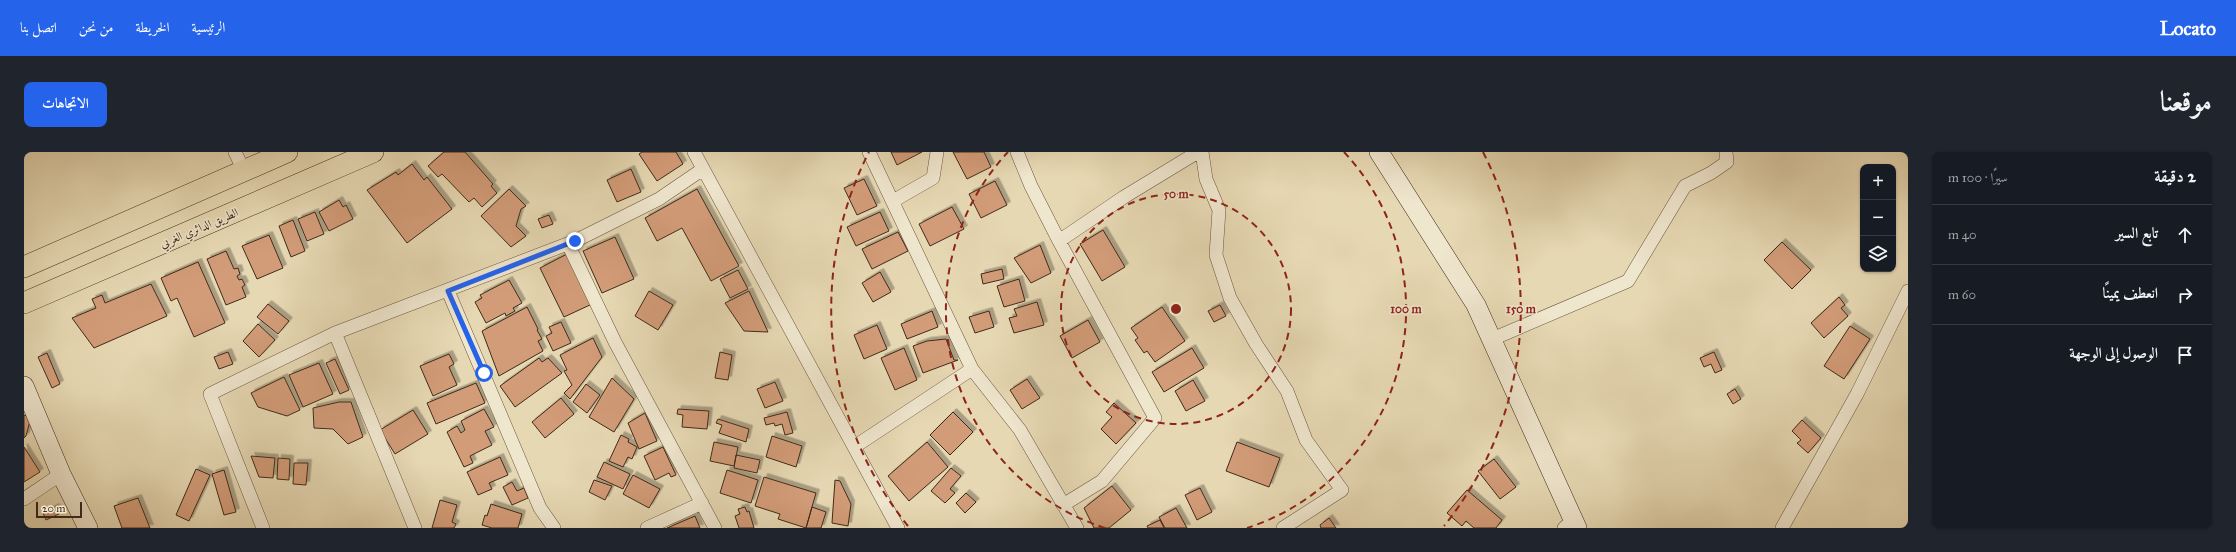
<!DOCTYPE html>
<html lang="ar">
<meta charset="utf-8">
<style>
body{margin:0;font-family:"IM FELL Great Primer",Amiri,serif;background:#20242c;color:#f1f3f6;direction:rtl}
.controls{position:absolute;right:12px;top:12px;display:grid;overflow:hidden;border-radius:8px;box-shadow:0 1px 3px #0004}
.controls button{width:36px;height:36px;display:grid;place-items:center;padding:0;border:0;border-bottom:1px solid #363941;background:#171b24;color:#f1f3f6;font:20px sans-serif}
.scale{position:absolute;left:12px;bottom:10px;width:46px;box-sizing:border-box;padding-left:4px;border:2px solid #412a18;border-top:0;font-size:11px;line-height:14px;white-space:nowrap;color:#412a18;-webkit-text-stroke:3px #efe6ce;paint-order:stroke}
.stop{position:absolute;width:12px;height:12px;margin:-9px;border:3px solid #2563eb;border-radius:50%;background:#fff}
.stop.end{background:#2563eb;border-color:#fff;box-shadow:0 1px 4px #0008}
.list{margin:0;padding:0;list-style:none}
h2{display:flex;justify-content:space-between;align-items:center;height:52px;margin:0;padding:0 16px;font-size:17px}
h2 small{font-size:13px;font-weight:400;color:#9ea1a6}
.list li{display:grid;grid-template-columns:26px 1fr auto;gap:12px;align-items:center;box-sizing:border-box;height:60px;padding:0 16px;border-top:1px solid #363941}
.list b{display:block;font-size:15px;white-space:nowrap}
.list em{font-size:13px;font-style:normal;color:#9ea1a6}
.icon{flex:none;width:22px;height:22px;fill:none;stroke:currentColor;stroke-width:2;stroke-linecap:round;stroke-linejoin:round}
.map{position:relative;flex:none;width:1884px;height:376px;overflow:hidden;direction:ltr;border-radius:8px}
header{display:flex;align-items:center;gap:24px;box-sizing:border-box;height:56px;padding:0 20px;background:#2563eb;color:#fff}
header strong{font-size:19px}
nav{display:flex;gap:22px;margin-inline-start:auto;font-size:14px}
.intro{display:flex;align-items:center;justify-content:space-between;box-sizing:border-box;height:96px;padding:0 24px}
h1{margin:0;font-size:28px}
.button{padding:10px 18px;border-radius:8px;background:#2563eb;color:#fff;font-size:14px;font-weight:700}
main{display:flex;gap:24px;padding:0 24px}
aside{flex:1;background:#171b24;border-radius:8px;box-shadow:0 1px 3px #0004}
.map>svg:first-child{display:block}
</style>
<header>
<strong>Locato</strong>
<nav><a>الرئيسية</a><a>الخريطة</a><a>من نحن</a><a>اتصل بنا</a></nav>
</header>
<div class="intro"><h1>موقعنا</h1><a class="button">الاتجاهات</a></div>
<main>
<aside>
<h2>2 دقيقة<small>سيرًا · 100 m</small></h2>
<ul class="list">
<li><svg class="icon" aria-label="ahead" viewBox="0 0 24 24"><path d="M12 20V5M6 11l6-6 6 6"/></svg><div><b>تابع السير</b></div><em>40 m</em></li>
<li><svg class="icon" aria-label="right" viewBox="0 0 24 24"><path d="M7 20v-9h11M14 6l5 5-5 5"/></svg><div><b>انعطف يمينًا</b></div><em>60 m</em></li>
<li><svg class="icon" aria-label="arrive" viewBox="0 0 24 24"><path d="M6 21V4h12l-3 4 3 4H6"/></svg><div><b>الوصول إلى الوجهة</b></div></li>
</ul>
</aside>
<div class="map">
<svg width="1884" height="376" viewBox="0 0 1884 376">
<defs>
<filter id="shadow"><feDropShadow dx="3.5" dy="-3.5" stdDeviation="0" flood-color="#0004"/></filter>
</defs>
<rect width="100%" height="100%" fill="#e6d8b3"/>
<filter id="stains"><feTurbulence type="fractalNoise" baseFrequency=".005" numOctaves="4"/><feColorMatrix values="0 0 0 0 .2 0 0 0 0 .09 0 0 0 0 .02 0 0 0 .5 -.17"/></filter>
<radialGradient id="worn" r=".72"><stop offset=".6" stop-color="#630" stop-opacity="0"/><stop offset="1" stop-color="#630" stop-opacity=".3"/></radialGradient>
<path fill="#d29c78" stroke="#412a18" filter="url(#shadow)" d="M 420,0 L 441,0 L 469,32 L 467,34 L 473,41 L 458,55 L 450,46 L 445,50 L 418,22 L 414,25 L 404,14 Z
M 618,0 L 652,0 L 659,12 L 633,29 L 615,2 Z
M 867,0 L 898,0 L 873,13 Z
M 929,0 L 960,0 L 967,15 L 943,27 Z
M 388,12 L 400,28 L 403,25 L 428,57 L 383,91 L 343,38 L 372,20 L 374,23 Z
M 607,17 L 617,40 L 593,50 L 583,28 Z
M 840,27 L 853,54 L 833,63 L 820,36 Z
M 971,29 L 983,53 L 957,66 L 945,42 Z
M 485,37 L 502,54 L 497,57 L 492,74 L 502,84 L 487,95 L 457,64 Z
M 673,37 L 715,114 L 687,129 L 658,76 L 633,89 L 621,66 Z
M 315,48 L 319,55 L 322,53 L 329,67 L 305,79 L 295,60 Z
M 928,55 L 940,77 L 906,94 L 895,72 Z
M 291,60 L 300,82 L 283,89 L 274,67 Z
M 856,60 L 865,79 L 832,94 L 823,75 Z
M 525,63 L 529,72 L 518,76 L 514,67 Z
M 269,68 L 281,99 L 267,105 L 255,74 Z
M 1079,78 L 1101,115 L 1078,129 L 1056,92 Z
M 874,80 L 884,99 L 848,117 L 838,97 Z
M 245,83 L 259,116 L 233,127 L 218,94 Z
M 591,85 L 610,127 L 578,141 L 559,99 Z
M 1758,90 L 1787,118 L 1768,137 L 1740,108 Z
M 1016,93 L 1027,121 L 1007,131 L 990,106 Z
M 202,99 L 210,117 L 214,116 L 216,122 L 213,124 L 215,128 L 218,127 L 221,133 L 218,135 L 222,145 L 202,153 L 183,107 Z
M 543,102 L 568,152 L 540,165 L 516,116 Z
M 174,110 L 201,171 L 170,185 L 153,146 L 147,149 L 137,126 Z
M 978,117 L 980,127 L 959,132 L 957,122 Z
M 714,118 L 724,137 L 706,146 L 696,127 Z
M 856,120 L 867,140 L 849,150 L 838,131 Z
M 995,127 L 1001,149 L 980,155 L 973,134 Z
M 485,128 L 498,151 L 489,156 L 491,159 L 482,164 L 481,161 L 462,171 L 451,150 L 458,146 L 456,143 Z
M 127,132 L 143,164 L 70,196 L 48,166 L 72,156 L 68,147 L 78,143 L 81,151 Z
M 625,139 L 649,153 L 634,178 L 611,164 Z
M 725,139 L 744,180 L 720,179 L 701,151 Z
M 1815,145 L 1821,153 L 1817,156 L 1824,164 L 1800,186 L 1787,171 Z
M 1013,150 L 1020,173 L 990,181 L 985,166 L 993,164 L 990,157 Z
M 244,152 L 265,169 L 254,182 L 233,165 Z
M 1196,153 L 1202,164 L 1190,170 L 1184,159 Z
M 503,155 L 514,177 L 513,178 L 518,187 L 514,189 L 519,199 L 475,224 L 458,179 Z
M 1138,155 L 1161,189 L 1131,210 L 1123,199 L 1120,201 L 1111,188 L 1114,186 L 1107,176 Z
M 908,159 L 914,175 L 883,187 L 877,172 Z
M 965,159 L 970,175 L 951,181 L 945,165 Z
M 1064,168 L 1076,190 L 1048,206 L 1036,184 Z
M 537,170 L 547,191 L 529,199 L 522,184 L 528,181 L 525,175 Z
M 234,172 L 251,188 L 235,205 L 219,189 Z
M 853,173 L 863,197 L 840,207 L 830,183 Z
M 1826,174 L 1846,187 L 1820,227 L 1800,214 Z
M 569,186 L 578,205 L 546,247 L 540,241 L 548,233 L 540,219 L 543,218 L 536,203 Z
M 922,187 L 930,208 L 934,208 L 899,221 L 889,194 L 903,189 Z
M 880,196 L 893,228 L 871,238 L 857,206 Z
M 1168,196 L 1180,216 L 1140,240 L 1128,220 Z
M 204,200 L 209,212 L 195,217 L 190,205 Z
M 696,200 L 708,203 L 704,228 L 691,226 Z
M 1690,200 L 1698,218 L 1691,221 L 1687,212 L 1680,215 L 1676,206 Z
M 23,201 L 36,232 L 28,236 L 14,205 Z
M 425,202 L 430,212 L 425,215 L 433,233 L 409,244 L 396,214 Z
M 515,206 L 518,210 L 524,206 L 538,221 L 491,255 L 476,234 Z
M 311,207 L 325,238 L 316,242 L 302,211 Z
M 295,211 L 309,242 L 279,255 L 265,223 Z
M 260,225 L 276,258 L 263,264 L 234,255 L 227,241 Z
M 588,226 L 610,247 L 590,280 L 565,265 Z
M 1003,227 L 1016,246 L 998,257 L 986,238 Z
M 1169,228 L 1181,249 L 1162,259 L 1151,239 Z
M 751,230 L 759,249 L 741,256 L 733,237 Z
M 452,231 L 461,251 L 412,272 L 403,251 Z
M 562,232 L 576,243 L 563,261 L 549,250 Z
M 1711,237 L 1717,247 L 1709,252 L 1703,242 Z
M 537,246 L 550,262 L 521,286 L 508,270 Z
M 315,250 L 327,250 L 339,285 L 324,292 L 309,277 L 290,276 L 289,256 Z
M 1090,251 L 1112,271 L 1092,292 L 1077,277 L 1088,265 L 1082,260 Z
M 460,257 L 470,275 L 461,279 L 468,293 L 446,304 L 449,311 L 440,315 L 423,280 L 433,274 L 437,281 L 441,278 L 437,269 Z
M 654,257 L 685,259 L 683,277 L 658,275 L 659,263 L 653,262 Z
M 389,258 L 404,282 L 371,302 L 356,278 Z
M 763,260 L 769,281 L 761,283 L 758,272 L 751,274 L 750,271 L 742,273 L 740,266 Z
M 929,260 L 949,280 L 926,303 L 906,283 Z
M 621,261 L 633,289 L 615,297 L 604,271 Z
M 0,263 L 7,265 L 2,284 L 0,286 Z
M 694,267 L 725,277 L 722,290 L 695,281 L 698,273 L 692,271 Z
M 1778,268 L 1797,286 L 1784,301 L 1773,291 L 1777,288 L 1768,279 Z
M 597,283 L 605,287 L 604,290 L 613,295 L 608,307 L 604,305 L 599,315 L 585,309 Z
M 748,284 L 778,294 L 772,315 L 742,305 Z
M 690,290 L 714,295 L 710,314 L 686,309 Z
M 903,290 L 924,315 L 885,349 L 864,324 Z
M 1213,290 L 1256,306 L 1245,335 L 1202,319 Z
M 0,295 L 16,320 L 0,330 Z
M 639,295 L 652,323 L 647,325 L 645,321 L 631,328 L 620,304 Z
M 712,303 L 736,308 L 733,321 L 710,316 Z
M 227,304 L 251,306 L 249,326 L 235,325 Z
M 476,305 L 484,323 L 465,331 L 468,337 L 454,343 L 443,320 Z
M 254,306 L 266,307 L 265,328 L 253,327 Z
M 1470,307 L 1492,335 L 1476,347 L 1454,319 Z
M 580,310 L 606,322 L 599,337 L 573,325 Z
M 270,311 L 284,311 L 282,333 L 269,332 Z
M 927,316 L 937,324 L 926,337 L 931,341 L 921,351 L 907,339 Z
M 172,317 L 186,323 L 165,369 L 152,363 Z
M 200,318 L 212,360 L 200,363 L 188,322 Z
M 703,318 L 734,328 L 727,351 L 696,341 Z
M 609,323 L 636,337 L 625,356 L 599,342 Z
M 740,325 L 792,341 L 782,376 L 754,367 L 756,362 L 731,354 Z
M 570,328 L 588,334 L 581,348 L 565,340 Z
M 811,328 L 816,329 L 827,352 L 824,374 L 808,371 Z
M 488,330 L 493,339 L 500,336 L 504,346 L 488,353 L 479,335 Z
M 1088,334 L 1107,358 L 1085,376 L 1070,376 L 1060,356 Z
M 1176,336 L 1188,360 L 1173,368 L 1161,343 Z
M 1443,338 L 1478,368 L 1472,376 L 1450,376 L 1442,369 L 1438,374 L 1423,361 Z
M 942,341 L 952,350 L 941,361 L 932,351 Z
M 114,346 L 126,376 L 98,376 L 90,354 Z
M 416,348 L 433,353 L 428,370 L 432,372 L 430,376 L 408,376 Z
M 467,352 L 498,362 L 494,376 L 468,376 L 458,373 L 461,363 L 463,364 Z
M 32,355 L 35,362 L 22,368 L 19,361 Z
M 721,355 L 723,360 L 725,359 L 730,376 L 715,376 L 711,364 L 716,362 L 714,357 Z
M 788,355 L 802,360 L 797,376 L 782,376 Z
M 1152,356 L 1163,376 L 1141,376 L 1135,365 Z
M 671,364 L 676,376 L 643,376 Z
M 1305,366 L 1312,376 L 1297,376 L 1296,373 Z
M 1136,368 L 1140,376 L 1124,376 L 1123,374 Z"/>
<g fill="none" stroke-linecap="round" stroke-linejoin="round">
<g stroke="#6a563f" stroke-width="14">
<path id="street" d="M 211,0 L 220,19
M 670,0 L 874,376
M 845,0 L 948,217 L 996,278 L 1053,376
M 993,0 L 1007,34 L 1035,89
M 1178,0 L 1182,27 L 1195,58 L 1192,103 L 1206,146 L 1232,192 L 1263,239 L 1282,288 L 1318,338 L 1259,376
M 869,49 L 909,26 L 913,0
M 544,92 L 591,190 L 691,376
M 424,139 L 516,356 L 530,376
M 311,181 L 391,376
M 1466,188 L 1604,129 L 1661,34 L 1687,21 L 1703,10 L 1702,0
M 830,295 L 948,217
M 0,347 L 37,322
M 1039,353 L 1078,329 L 1131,266 L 1035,89 L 1100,45 L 1174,0
M 239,376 L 186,242 L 311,181 L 551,89 L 635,47 L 679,17
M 623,376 L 678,351
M 1540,376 L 1549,368
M 1758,376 L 1833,242 L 1884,139"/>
</g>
<g stroke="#412a18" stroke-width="20">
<path id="secondary" d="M 1355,0 L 1452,153 L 1553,376
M 0,234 L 37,322 L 64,376"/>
</g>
<g stroke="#412a18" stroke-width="22">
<path id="primary" d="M 0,115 L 263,0
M 0,151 L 349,0"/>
</g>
<use href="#street" stroke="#efe6ce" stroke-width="13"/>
<use href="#secondary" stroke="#efe6ce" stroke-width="19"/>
<use href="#primary" stroke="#e6d8b3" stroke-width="21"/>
</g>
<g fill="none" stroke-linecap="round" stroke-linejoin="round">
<path stroke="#2563eb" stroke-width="5" d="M 460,221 L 424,139 L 551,89"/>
</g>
<g fill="none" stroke="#8f2418" stroke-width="2" stroke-dasharray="7 5">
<circle cx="1152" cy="157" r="115"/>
<path d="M1081 376A230 230 0 0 1 984 0M1320 0A230 230 0 0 1 1223 376"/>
<path d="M884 374A345 345 0 0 1 845 0M1459 0A345 345 0 0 1 1420 374"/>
</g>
<g text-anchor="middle" stroke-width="3" stroke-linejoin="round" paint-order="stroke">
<g font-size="12" fill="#412a18" stroke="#efe6ce">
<text transform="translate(175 76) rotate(-23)" y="4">الطريق الدائري الغربي</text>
</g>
</g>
<circle cx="1152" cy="157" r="6" fill="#8f2418" stroke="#efe6ce" stroke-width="2"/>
<g font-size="12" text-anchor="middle" font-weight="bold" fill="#8f2418" stroke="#efe6ce" stroke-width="3" stroke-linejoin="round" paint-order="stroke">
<text x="1152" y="46">50 m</text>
<text x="1382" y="161">100 m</text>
<text x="1497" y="161">150 m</text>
</g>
<rect width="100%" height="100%" filter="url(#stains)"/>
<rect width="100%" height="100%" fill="url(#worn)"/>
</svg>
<div class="controls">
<button>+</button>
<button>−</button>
<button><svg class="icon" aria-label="layers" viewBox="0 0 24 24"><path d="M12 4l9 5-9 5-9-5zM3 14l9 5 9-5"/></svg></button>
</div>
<div class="scale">20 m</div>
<div class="stop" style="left:460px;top:221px"></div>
<div class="stop end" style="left:551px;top:89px"></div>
</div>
</main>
